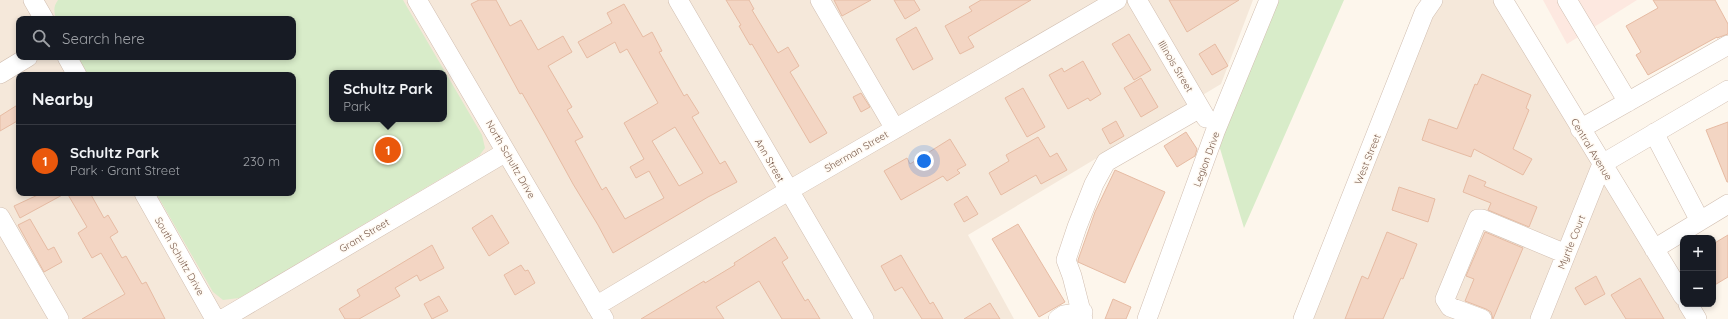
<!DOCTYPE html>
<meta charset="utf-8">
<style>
body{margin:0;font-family:Quicksand,sans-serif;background:#242831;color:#f1f3f6}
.controls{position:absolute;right:12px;bottom:12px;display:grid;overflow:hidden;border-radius:8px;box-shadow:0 2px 6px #0003}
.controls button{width:36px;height:36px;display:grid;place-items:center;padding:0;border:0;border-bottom:1px solid #363941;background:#171b24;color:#f1f3f6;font:20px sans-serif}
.you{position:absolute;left:924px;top:161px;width:14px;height:14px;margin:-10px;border:3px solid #fff;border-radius:50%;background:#1a73e8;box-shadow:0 0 0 6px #1a73e833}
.badge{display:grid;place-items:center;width:26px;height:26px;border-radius:50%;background:#ea580c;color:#fff;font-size:13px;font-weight:700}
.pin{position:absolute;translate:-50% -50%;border:2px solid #fff;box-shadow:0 1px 4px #0006}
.popup{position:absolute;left:329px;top:70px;width:118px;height:52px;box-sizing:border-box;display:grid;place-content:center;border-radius:8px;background:#171b24;filter:drop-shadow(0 1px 3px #0005);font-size:13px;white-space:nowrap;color:#9ea1a6}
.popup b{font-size:15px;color:#f1f3f6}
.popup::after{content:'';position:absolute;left:50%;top:100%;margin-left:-8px;border:8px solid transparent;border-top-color:#171b24}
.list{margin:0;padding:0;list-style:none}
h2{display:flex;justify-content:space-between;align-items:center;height:52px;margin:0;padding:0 16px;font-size:17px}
h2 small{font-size:13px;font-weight:400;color:#9ea1a6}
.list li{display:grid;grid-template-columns:26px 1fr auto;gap:12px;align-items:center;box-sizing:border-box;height:72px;padding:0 16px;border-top:1px solid #363941}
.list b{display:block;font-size:15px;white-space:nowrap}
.list p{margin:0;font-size:13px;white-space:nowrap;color:#9ea1a6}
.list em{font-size:13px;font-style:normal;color:#9ea1a6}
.icon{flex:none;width:22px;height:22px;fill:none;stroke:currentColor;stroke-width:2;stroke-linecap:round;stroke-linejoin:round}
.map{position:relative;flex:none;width:1728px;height:319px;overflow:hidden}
.search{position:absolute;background:#171b24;box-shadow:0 2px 6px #0003;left:16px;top:16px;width:280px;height:44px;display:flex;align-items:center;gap:10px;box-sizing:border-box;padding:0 14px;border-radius:8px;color:#9ea1a6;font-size:15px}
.panel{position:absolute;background:#171b24;box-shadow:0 2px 6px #0003;left:16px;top:72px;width:280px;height:124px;border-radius:8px}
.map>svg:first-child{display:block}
</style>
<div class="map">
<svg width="1728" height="319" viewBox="0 0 1728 319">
<rect width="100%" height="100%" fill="#fdf6ec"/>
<path fill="#f5e8da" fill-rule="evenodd" d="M 0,0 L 1253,0 L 1221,84 L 968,235 L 1014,319 L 0,319 ZM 19,19 L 293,19 L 293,57 L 19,57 ZM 332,73 L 444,73 L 444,119 L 332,119 ZM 19,75 L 293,75 L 293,193 L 19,193 Z
M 1433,0 L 1504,0 L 1697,319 L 1301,319 Z"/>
<path fill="#fde8e0" d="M 1543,0 L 1637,0 L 1567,44 Z"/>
<path fill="#d8ecc9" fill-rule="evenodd" d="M 58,0 L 403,0 L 482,135 L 485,148 L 479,156 L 239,298 L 223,300 L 213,292 L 156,193 L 293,193 L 293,75 L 88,75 L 78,57 L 293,57 L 293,19 L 56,19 C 54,11 53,7 58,0 ZM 332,73 L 444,73 L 444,119 L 332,119 Z
M 1269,0 L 1344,0 L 1244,228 L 1215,132 Z"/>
<path fill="#f3d5c3" stroke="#e6bba3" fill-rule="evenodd" d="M 479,0 L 496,0 L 510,26 L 521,20 L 538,50 L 563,36 L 572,52 L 548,66 L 572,107 L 567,110 L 583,137 L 575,141 L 602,190 L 606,187 L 625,219 L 664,198 L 649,171 L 636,178 L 630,167 L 644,159 L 624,123 L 658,103 L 627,49 L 620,53 L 615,42 L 587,58 L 578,42 L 612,23 L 607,13 L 624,4 L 643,37 L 652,32 L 662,51 L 659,52 L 684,96 L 687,94 L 699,113 L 692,117 L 720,164 L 725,161 L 737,182 L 708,197 L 613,253 L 598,225 L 573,184 L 545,133 L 522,93 L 520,94 L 471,4 ZM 675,127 L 703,173 L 679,186 L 652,141 Z
M 726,0 L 749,0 L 754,9 L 752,10 L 778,53 L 788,47 L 799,66 L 790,72 L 827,133 L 810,143 L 752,44 L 750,45 L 739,26 L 741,25 Z
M 834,0 L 871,0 L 842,16 Z
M 894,0 L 914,0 L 920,10 L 905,19 Z
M 981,0 L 1031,0 L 968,37 L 974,47 L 960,54 L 945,26 L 972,11 L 969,7 Z
M 1169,0 L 1239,0 L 1187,32 Z
M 1653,0 L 1715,0 L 1728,24 L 1728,34 L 1717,38 L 1717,37 L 1648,75 L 1636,55 L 1641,52 L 1626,26 L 1658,8 Z
M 916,27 L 933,59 L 913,70 L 896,39 Z
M 1129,34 L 1151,70 L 1134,80 L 1112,44 Z
M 1215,44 L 1228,66 L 1212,75 L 1199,54 Z
M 1083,61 L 1101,94 L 1090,101 L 1088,98 L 1068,109 L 1049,75 L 1062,68 L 1064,72 Z
M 1482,74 L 1531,95 L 1526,108 L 1529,110 L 1513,149 L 1532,159 L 1523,175 L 1474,149 L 1471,157 L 1422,140 L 1429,119 L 1457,129 L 1475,84 L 1477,85 Z
M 1141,78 L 1158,107 L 1141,117 L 1124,88 Z
M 1023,88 L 1045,127 L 1027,137 L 1005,98 Z
M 861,93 L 870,107 L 861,112 L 853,97 Z
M 19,104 L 19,120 L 0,131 L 0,116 Z
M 1116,121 L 1124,136 L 1110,144 L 1102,129 Z
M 1728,122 L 1728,182 L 1727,182 L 1706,130 Z
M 1186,132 L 1197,149 L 1195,156 L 1177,167 L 1164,146 Z
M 1038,137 L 1050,157 L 1057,153 L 1067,170 L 1041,184 L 1036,175 L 1001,195 L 989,173 L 1009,161 L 1006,155 Z
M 950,139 L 966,165 L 957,170 L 960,173 L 947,181 L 943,176 L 901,200 L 884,171 L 907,158 L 910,164 Z
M 1115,170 L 1165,192 L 1125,283 L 1078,262 L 1078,260 L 1095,212 Z
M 1469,175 L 1486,182 L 1484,186 L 1537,207 L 1529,227 L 1488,210 L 1491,203 L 1463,192 Z
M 1399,187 L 1435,199 L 1428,222 L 1392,210 Z
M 42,193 L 66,193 L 20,218 L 14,206 Z
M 67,193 L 90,193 L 104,218 L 108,215 L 118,232 L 110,237 L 122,258 L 126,256 L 142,284 L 146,282 L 165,319 L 82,319 L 125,294 L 101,253 L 92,258 L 78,233 L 87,227 Z
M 967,196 L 978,214 L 964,222 L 954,204 Z
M 492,215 L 509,243 L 489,256 L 472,228 Z
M 30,219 L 48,250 L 54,247 L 62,262 L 44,272 L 18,225 Z
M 1018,224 L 1065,302 L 1039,317 L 992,239 Z
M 1387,232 L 1417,244 L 1403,279 L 1401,278 L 1383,319 L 1345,319 L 1362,276 L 1368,279 Z
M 1485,232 L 1523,248 L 1493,319 L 1491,312 L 1486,309 L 1465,301 L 1474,279 L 1466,276 Z
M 1728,235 L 1728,277 L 1713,286 L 1713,244 Z
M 775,237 L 788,258 L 782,262 L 805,301 L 808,299 L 820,319 L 782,319 L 759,281 L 716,307 L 724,319 L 641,319 L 704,281 L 705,283 L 735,265 L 734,263 Z
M 432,245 L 444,268 L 420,281 L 417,275 L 395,288 L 400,296 L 359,319 L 345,319 L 339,309 L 360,296 L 357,290 Z
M 901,255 L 930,304 L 933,302 L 943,319 L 922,319 L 902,287 L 895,291 L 881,266 Z
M 521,265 L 525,271 L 528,270 L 535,283 L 515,295 L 504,275 Z
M 1596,276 L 1605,294 L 1585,305 L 1575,288 Z
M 1640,278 L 1664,319 L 1626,319 L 1611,295 Z
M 439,296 L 448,311 L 432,319 L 424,304 Z
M 1113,299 L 1131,307 L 1126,319 L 1105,319 Z
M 990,303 L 1000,319 L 964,319 Z"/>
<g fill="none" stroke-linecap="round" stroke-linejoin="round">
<g stroke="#d1beb0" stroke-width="20">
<path id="minor" d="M 33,0 L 44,19
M 417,0 L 604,319
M 678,0 L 864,319
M 820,0 L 895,129
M 1137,0 L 1206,118
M 1503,0 L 1683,296
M 1567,0 L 1628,102
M 67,57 L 77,75
M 0,74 L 28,57
M 1580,129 L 1728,45
M 1654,133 L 1700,221 L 1728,204
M 144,193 L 215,319
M 0,217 L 59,319
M 1654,249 L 1700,221
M 1688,304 L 1697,319
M 596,306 L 788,191 L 1117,0
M 223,319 L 506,152
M 1058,319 L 1064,315 L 1083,312
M 1083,319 L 1072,276 L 1066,260 L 1077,227 L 1094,184 L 1106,162 L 1200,108
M 1147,319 L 1215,132 L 1269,0
M 1303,319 L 1424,13 L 1433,0
M 1482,319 L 1450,307 L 1445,299 L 1478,219 L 1482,219 L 1566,254
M 1540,319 L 1602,164 L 1728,90"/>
</g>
<use href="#minor" stroke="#fff" stroke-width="19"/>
</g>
<g text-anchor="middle" stroke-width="3" stroke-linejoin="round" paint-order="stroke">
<g font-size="10" fill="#7a5c4d" stroke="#fffaf3">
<text transform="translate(1176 66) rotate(59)" y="4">Illinois Street</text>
<text transform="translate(1592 149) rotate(59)" y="4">Central Avenue</text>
<text transform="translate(856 151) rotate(-30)" y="4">Sherman Street</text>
<text transform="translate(511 159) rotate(60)" y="4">North Schultz Drive</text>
<text transform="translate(1206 159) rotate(-70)" y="4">Legion Drive</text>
<text transform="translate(1367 159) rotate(-68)" y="4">West Street</text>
<text transform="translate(770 160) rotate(60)" y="4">Ann Street</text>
<text transform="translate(364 235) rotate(-31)" y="4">Grant Street</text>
<text transform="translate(1571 242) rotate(-68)" y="4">Myrtle Court</text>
<text transform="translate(180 256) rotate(60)" y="4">South Schultz Drive</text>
</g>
</g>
</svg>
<div class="controls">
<button>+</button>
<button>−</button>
</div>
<div class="you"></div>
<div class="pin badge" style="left:388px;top:150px">1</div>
<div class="popup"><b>Schultz Park</b>Park</div>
<div class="search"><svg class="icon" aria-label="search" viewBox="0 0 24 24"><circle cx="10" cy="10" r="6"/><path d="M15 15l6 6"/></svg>Search here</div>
<section class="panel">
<h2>Nearby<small></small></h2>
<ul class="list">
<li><span class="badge">1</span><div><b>Schultz Park</b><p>Park · Grant Street</p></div><em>230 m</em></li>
</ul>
</section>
</div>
